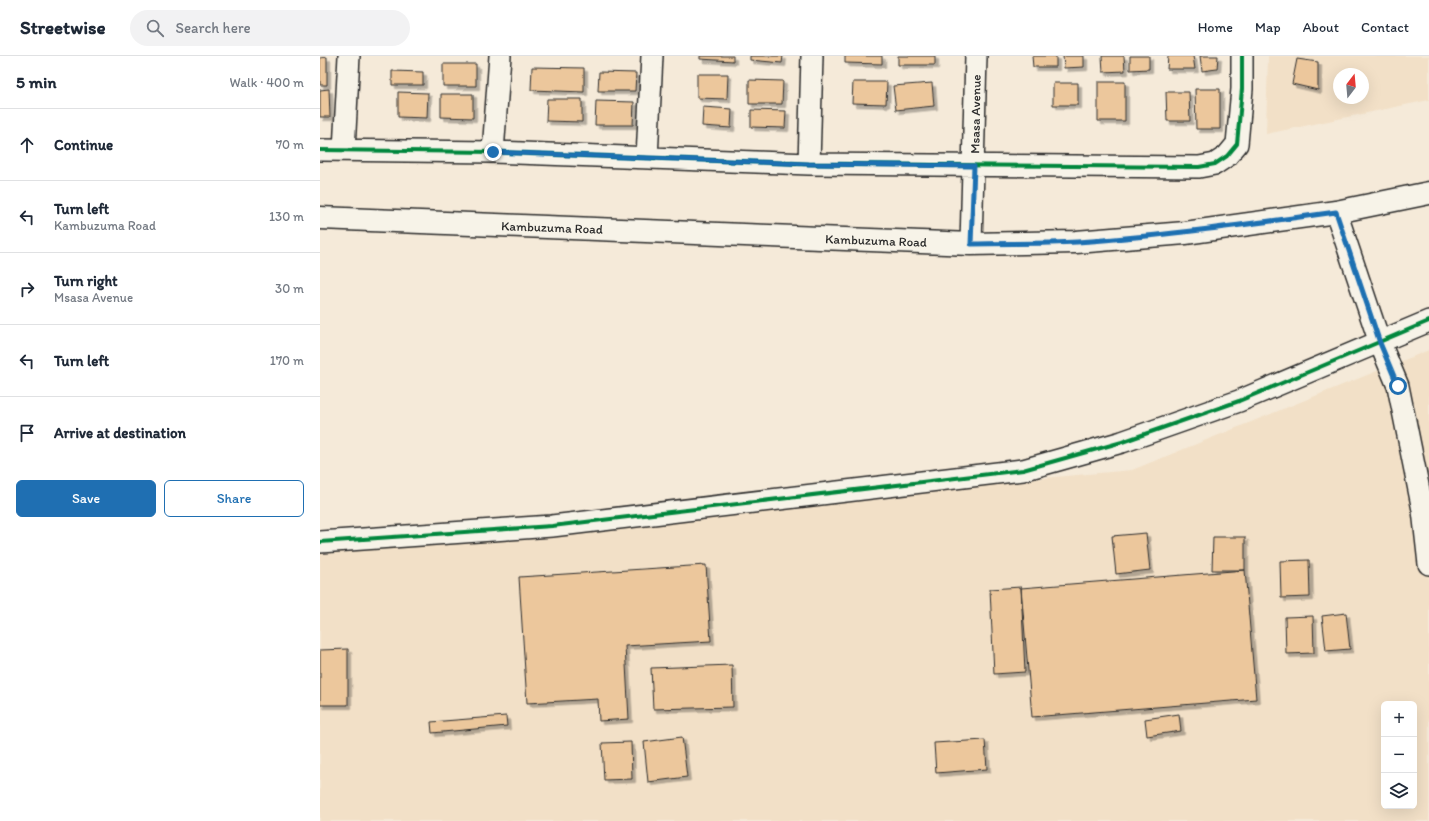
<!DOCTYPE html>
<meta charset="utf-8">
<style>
body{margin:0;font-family:Itim,sans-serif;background:#f2f2f3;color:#1f2937}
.controls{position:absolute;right:12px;bottom:12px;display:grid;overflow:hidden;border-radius:6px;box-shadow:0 4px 16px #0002}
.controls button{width:36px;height:36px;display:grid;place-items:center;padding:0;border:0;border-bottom:1px solid #e0e1e3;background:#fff;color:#1f2937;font:20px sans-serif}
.compass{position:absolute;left:1013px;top:12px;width:36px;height:36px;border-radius:50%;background:#fff;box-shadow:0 4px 16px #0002;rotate:16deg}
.stop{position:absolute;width:12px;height:12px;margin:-9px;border:3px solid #1f6fb2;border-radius:50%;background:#fff}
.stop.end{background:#1f6fb2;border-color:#fff;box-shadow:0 1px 4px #0008}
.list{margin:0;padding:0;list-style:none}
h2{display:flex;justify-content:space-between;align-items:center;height:52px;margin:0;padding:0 16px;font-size:17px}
h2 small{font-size:13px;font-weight:400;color:#747a83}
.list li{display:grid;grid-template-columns:26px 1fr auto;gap:12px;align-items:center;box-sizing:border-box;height:72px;padding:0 16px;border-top:1px solid #e0e1e3}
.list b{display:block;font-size:15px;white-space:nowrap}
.list p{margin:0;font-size:13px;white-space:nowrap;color:#747a83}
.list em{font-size:13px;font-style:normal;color:#747a83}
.actions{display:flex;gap:8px;padding:12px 16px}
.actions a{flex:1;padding:9px 0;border:1px solid #1f6fb2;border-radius:6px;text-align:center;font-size:14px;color:#1f6fb2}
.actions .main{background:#1f6fb2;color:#fff}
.icon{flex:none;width:22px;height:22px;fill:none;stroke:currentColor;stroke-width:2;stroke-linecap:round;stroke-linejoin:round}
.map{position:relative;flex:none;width:1109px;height:765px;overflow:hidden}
header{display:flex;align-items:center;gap:24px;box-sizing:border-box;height:56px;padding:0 20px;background:#fff;border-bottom:1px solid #e0e1e3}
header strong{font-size:19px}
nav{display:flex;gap:22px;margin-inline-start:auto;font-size:14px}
.search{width:280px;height:36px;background:#f2f2f3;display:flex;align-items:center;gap:10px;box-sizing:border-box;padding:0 14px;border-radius:22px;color:#747a83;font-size:15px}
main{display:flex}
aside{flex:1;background:#fff}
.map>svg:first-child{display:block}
</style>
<header>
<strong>Streetwise</strong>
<div class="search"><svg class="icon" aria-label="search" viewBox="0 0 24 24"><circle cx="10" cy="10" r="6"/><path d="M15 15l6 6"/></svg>Search here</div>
<nav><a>Home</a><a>Map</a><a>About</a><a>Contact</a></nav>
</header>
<main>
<aside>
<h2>5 min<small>Walk · 400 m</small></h2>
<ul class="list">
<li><svg class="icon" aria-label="ahead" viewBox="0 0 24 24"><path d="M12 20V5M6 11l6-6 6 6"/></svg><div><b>Continue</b></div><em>70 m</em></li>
<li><svg class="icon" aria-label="left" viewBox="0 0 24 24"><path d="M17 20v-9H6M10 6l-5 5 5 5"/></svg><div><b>Turn left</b><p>Kambuzuma Road</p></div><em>130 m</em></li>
<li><svg class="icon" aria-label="right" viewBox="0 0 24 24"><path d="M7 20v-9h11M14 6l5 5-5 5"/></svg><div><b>Turn right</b><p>Msasa Avenue</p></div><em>30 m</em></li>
<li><svg class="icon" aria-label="left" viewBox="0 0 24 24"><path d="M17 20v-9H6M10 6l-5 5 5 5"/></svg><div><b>Turn left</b></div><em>170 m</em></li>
<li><svg class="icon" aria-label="arrive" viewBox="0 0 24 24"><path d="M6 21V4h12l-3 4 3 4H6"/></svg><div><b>Arrive at destination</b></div></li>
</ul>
<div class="actions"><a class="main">Save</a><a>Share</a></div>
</aside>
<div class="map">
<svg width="1109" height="765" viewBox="0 0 1109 765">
<defs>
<filter id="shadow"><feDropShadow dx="3.5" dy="3.5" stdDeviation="0" flood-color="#0004"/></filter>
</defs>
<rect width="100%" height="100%" fill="#f5ead9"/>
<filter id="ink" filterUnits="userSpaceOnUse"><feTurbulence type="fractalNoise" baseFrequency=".025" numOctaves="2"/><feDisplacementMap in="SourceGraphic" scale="8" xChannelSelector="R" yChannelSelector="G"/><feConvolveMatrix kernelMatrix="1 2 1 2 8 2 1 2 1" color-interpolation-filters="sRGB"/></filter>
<g filter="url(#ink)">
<path fill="#f2e0c7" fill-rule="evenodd" d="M 948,0 L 1109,0 L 1109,44 L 946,78 ZM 1019,18 L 1043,18 L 1043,42 L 1019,42 Z
M 1109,294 L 1109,765 L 0,765 L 0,488 L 812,414 ZM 1064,648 L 1094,648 L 1094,750 L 1064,750 Z"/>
<path fill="#ecc79c" stroke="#2b2b2b" filter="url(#shadow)" d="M 380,0 L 413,0 L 413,5 L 380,3 Z
M 430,0 L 463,0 L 462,7 L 430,4 Z
M 525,0 L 562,0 L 562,8 L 525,7 Z
M 578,0 L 615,0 L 615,9 L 578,9 Z
M 712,0 L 736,0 L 736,11 L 713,11 Z
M 743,0 L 764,0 L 764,11 L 744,12 Z
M 782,0 L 804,0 L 805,15 L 783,16 Z
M 810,0 L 829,0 L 829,13 L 810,14 Z
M 848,0 L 873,0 L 875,13 L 847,13 Z
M 880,0 L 898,0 L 897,13 L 882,15 Z
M 7,1 L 7,29 L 0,29 L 0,2 Z
M 977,3 L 998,6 L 998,34 L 972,28 Z
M 123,8 L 156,8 L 156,30 L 123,30 Z
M 212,11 L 264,12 L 264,36 L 211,34 Z
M 72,15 L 103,16 L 103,29 L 72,29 Z
M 279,16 L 316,17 L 315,35 L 278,35 Z
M 377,18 L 408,18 L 407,43 L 377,42 Z
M 429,24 L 463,25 L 462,48 L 429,48 Z
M 533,26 L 567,26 L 566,48 L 532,47 Z
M 778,26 L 805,26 L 805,65 L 778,65 Z
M 612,27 L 614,50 L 576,54 L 573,30 Z
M 733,27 L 758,27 L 758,49 L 733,49 Z
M 9,33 L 10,61 L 0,61 L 0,34 Z
M 875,33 L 900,33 L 900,73 L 876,73 Z
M 78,36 L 108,37 L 107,62 L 78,61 Z
M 846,36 L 869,36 L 870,65 L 847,65 Z
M 121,38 L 153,38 L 153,62 L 121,61 Z
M 227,43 L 262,43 L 262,66 L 226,65 Z
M 276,45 L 314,46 L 313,69 L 275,69 Z
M 383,51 L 412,53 L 411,72 L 382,70 Z
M 431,54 L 466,55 L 465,72 L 431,71 Z
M 826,477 L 830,514 L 796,518 L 792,480 Z
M 893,481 L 925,481 L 925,514 L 892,514 Z
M 989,504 L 990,541 L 961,542 L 960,505 Z
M 386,509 L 391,585 L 305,590 L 309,663 L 279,665 L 278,643 L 207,647 L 199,521 Z
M 925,514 L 936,643 L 712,661 L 701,532 Z
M 701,531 L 705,616 L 674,618 L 670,533 Z
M 1026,557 L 1030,593 L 1006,595 L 1002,560 Z
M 993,560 L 994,597 L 966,598 L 965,561 Z
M 28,593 L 28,649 L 0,649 L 0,594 Z
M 412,609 L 413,651 L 333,653 L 331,612 Z
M 859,658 L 861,675 L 827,680 L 825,663 Z
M 186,660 L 187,670 L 112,677 L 111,666 Z
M 362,681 L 367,721 L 328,726 L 324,686 Z
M 665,684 L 667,713 L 616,717 L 614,687 Z
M 311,686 L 312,723 L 284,724 L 282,687 Z"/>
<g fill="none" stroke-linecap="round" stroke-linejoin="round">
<g stroke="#2b2b2b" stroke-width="24">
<path id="street" d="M 0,94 L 173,96 L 489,108 L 879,111 L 895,108 L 907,100 L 917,88 L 922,33 L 922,0
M 24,94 L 29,0
M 173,96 L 180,0
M 327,102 L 332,0
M 489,108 L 492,0
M 1016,156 L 1060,287 L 1078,330 L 1103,454 L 1109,508
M 651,188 L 656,0
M 0,486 L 232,470 L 703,414 L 802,386 L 919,345 L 1109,265"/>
</g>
<g stroke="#2b2b2b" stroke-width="25">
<path id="secondary" d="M 0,162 L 651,188 L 756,186 L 865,177 L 1016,156 L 1109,137"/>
</g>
<use href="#street" stroke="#f7f3e8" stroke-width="21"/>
<use href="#secondary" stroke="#f7f3e8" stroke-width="22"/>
<g stroke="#f7f3e8" stroke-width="6">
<path id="cycleway" d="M 0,94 L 173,96 L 489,108 L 879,111 L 895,108 L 907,100 L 917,88 L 922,33 L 922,0
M 0,486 L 232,470 L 703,414 L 802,386 L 919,345 L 1109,265"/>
</g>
<use href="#cycleway" stroke="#00873e" stroke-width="4"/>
</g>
</g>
<g fill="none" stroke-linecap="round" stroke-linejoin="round" filter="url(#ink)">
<path stroke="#1f6fb2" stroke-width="5" d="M 173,96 L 489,108 L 654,110 L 651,188 C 687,187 722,188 757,186 C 844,180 930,168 1016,156 L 1060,287 L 1078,330"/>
</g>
<g text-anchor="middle" stroke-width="3" stroke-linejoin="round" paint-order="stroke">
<g font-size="13" fill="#2b2b2b" stroke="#f7f3e8">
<text transform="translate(655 58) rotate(-89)" y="5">Msasa Avenue</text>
<text transform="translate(232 171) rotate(2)" y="5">Kambuzuma Road</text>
<text transform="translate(556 184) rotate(2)" y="5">Kambuzuma Road</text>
</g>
</g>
</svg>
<div class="controls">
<button>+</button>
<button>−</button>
<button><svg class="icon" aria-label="layers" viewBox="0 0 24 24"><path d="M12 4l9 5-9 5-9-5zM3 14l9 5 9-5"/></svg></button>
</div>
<svg class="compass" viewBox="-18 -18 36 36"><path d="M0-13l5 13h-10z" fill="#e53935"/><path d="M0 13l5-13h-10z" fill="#747a83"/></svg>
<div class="stop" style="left:1078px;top:330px"></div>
<div class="stop end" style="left:173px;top:96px"></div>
</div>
</main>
